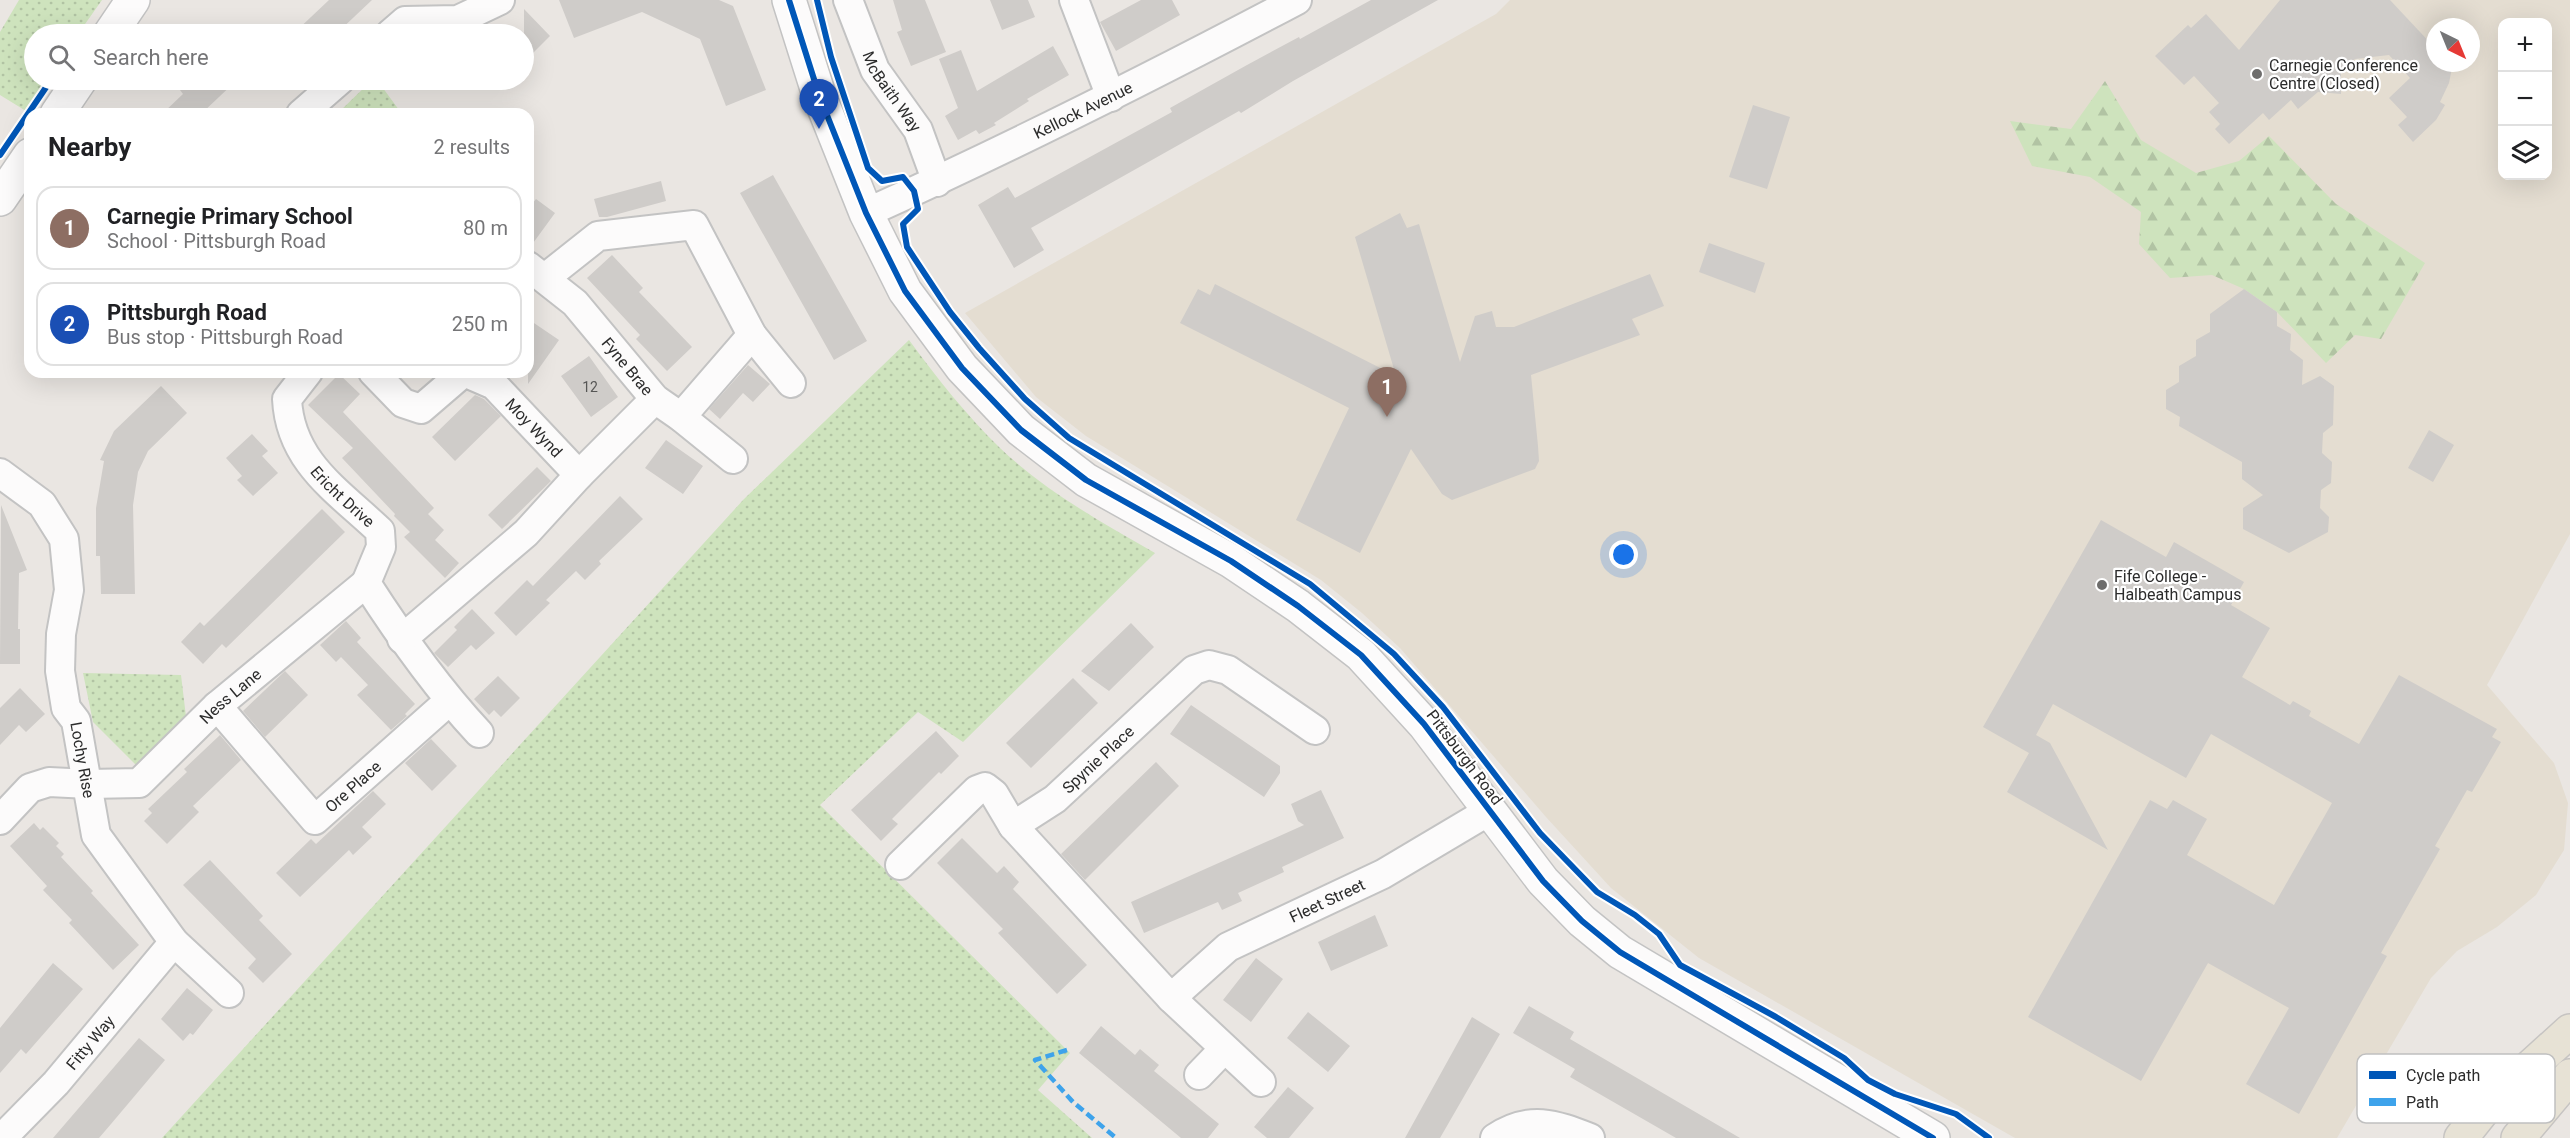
<!DOCTYPE html>
<meta charset="utf-8">
<style>
body{margin:0;font-family:Roboto,sans-serif;background:#f6f6f6;color:#202124}
.controls{position:absolute;right:18px;top:18px;display:grid;overflow:hidden;border-radius:12px;box-shadow:0 6px 24px #0002}
.controls button{width:54px;height:54px;display:grid;place-items:center;padding:0;border:0;border-bottom:2px solid #e0e0e0;background:#fff;color:#202124;font:30px sans-serif}
.compass{position:absolute;left:2426px;top:18px;width:54px;height:54px;border-radius:50%;background:#fff;box-shadow:0 6px 24px #0002;rotate:137deg}
.you{position:absolute;left:1624px;top:555px;width:21px;height:21px;margin:-15px;border:4px solid #fff;border-radius:50%;background:#1a73e8;box-shadow:0 0 0 9px #1a73e833}
.badge{display:grid;place-items:center;width:39px;height:39px;border-radius:50%;background:#111827;color:#fff;font-size:20px;font-weight:700}
.pin{position:absolute;translate:-50% -50px;filter:drop-shadow(0 2px 3px #0008)}
.pin::after{content:'';position:absolute;top:32px;width:21px;height:18px;background:inherit;clip-path:polygon(0 0,100% 0,50% 100%)}
.list{margin:0;padding:0;list-style:none}
h2{display:flex;justify-content:space-between;align-items:center;height:78px;margin:0;padding:0 24px;font-size:26px}
h2 small{font-size:20px;font-weight:400;color:#757577}
.list li{display:grid;grid-template-columns:39px 1fr auto;gap:18px;align-items:center;box-sizing:border-box;height:84px;margin:0 12px 12px;padding:0 12px;border:2px solid #e0e0e0;border-radius:18px}
.list b{display:block;font-size:22px;white-space:nowrap}
.list p{margin:0;font-size:20px;white-space:nowrap;color:#757577}
.list em{font-size:20px;font-style:normal;color:#757577}
.icon{flex:none;width:33px;height:33px;fill:none;stroke:currentColor;stroke-width:2;stroke-linecap:round;stroke-linejoin:round}
.map{position:relative;flex:none;width:2570px;height:1138px;overflow:hidden}
.search{position:absolute;background:#fff;box-shadow:0 6px 24px #0002;left:24px;top:24px;width:510px;height:66px;display:flex;align-items:center;gap:15px;box-sizing:border-box;padding:0 21px;border-radius:33px;color:#757577;font-size:22px}
.panel{position:absolute;background:#fff;box-shadow:0 6px 24px #0002;left:24px;top:108px;width:510px;height:270px;border-radius:18px}
.map>svg:first-child{display:block}
</style>
<div class="map">
<svg width="2570" height="1138" viewBox="0 0 2570 1138">
<defs>
<pattern id="grass-dots" width="8" height="8" patternUnits="userSpaceOnUse" patternTransform="scale(1.5)"><rect width="8" height="8" fill="#cee3bd"/><path d="M2 2h.1M6 6h.1" fill="none" stroke="#b1c3a3" stroke-width="1.8" stroke-linecap="round"/></pattern>
<pattern id="forest-firs" width="22" height="20" patternUnits="userSpaceOnUse" patternTransform="scale(1.5)"><rect width="22" height="20" fill="#cee3bd"/><path d="M5 1l3.5 6h-7zM16 11l3.5 6h-7z" fill="#b1c3a3"/></pattern>
</defs>
<rect width="100%" height="100%" fill="#eae6e2"/>
<path fill="#e4ddd1" fill-rule="evenodd" d="M 1510,0 L 2570,0 L 2570,534 L 2487,685 L 2554,763 L 2568,803 L 2564,850 L 2536,895 L 2497,927 L 2457,951 L 2431,978 L 2337,1138 L 2015,1138 L 1699,958 L 1611,888 L 1546,817 L 1400,648 L 1362,613 L 1321,580 L 1086,436 L 1036,397 L 965,313 L 1496,14 ZM 2502,22 L 2548,22 L 2548,176 L 2502,176 ZM 2435,27 L 2471,27 L 2471,63 L 2435,63 Z"/>
<path fill="url(#grass-dots)" d="M 19,0 L 102,0 L 78,34 L 34,34 L 34,80 L 48,80 L 26,111 L 0,95 L 0,32 Z
M 372,80 L 377,80 L 402,114 L 337,114 Z
M 909,340 C 937,378 966,415 1000,448 C 1045,491 1101,522 1155,553 L 963,742 L 918,712 L 820,805 L 1070,1053 L 1038,1090 L 1092,1138 L 162,1138 L 744,499 Z
M 83,673 L 181,675 L 187,725 L 143,772 L 93,722 Z"/>
<path fill="url(#forest-firs)" d="M 2105,81 L 2141,140 L 2196,173 L 2239,161 L 2269,136 L 2336,204 L 2425,263 L 2381,339 L 2355,335 L 2326,363 L 2277,312 L 2244,289 L 2212,275 L 2170,278 L 2139,244 L 2141,212 L 2090,177 L 2032,166 L 2010,121 L 2071,129 Z"/>
<path fill="#cfccc9" d="M 329,0 L 372,0 L 336,34 L 293,34 Z
M 559,0 L 719,0 L 733,6 L 766,90 L 726,106 L 700,39 L 642,12 L 574,38 Z
M 893,0 L 925,0 L 946,52 L 911,66 L 897,32 L 902,30 Z
M 990,0 L 1028,0 L 1035,17 L 1002,30 Z
M 1141,0 L 1172,0 L 1180,15 L 1116,51 L 1100,22 Z
M 1371,0 L 1438,0 L 1293,81 L 1241,113 L 1239,111 L 1031,228 L 1044,250 L 1014,268 L 978,205 L 1008,187 L 1015,198 L 1172,112 L 1170,108 L 1247,65 L 1299,37 L 1300,39 Z
M 2280,0 L 2390,0 L 2435,48 L 2435,63 L 2453,63 L 2449,83 L 2440,102 L 2445,105 L 2436,120 L 2413,142 L 2398,125 L 2407,117 L 2389,98 L 2410,78 L 2389,55 L 2355,59 L 2341,71 L 2341,94 L 2318,92 L 2298,109 L 2291,100 L 2269,120 L 2263,113 L 2229,144 L 2215,129 L 2220,124 L 2209,112 L 2219,103 L 2194,76 L 2184,85 L 2155,56 L 2188,25 L 2191,28 L 2206,14 L 2239,50 Z
M 524,9 L 550,36 L 524,62 Z
M 1053,46 L 1069,75 L 1027,99 L 1029,101 L 994,123 L 996,125 L 979,134 L 976,130 L 958,140 L 945,116 L 958,108 L 939,59 L 961,50 L 977,91 Z
M 191,80 L 237,80 L 201,114 L 162,114 L 183,94 L 180,90 Z
M 1753,105 L 1790,117 L 1767,189 L 1729,177 Z
M 773,175 L 867,341 L 834,360 L 740,193 Z
M 661,181 L 666,201 L 607,217 L 599,217 L 594,199 Z
M 536,199 L 555,213 L 528,250 L 528,209 Z
M 1400,213 L 1407,228 L 1419,224 L 1460,362 L 1475,316 L 1492,311 L 1496,327 L 1514,327 L 1650,274 L 1664,306 L 1632,319 L 1640,335 L 1531,375 L 1538,446 L 1539,461 L 1535,469 L 1452,500 L 1442,494 L 1411,449 L 1360,553 L 1296,520 L 1349,408 L 1180,323 L 1198,289 L 1210,295 L 1215,284 L 1396,376 L 1355,237 Z
M 1709,243 L 1765,263 L 1755,293 L 1699,272 Z
M 612,255 L 643,288 L 639,292 L 692,347 L 667,371 L 636,339 L 640,335 L 587,278 Z
M 2244,289 L 2277,312 L 2277,326 L 2291,334 L 2290,350 L 2303,360 L 2302,385 L 2320,376 L 2334,386 L 2333,425 L 2323,433 L 2322,453 L 2332,462 L 2331,483 L 2321,490 L 2320,508 L 2329,517 L 2328,532 L 2289,553 L 2243,529 L 2243,508 L 2263,495 L 2242,479 L 2242,462 L 2179,426 L 2180,417 L 2166,409 L 2166,390 L 2179,382 L 2179,366 L 2196,356 L 2196,340 L 2210,332 L 2210,314 Z
M 528,319 L 559,340 L 528,384 Z
M 589,356 L 618,397 L 591,417 L 561,376 Z
M 748,365 L 770,384 L 753,402 L 743,393 L 720,419 L 709,409 Z
M 339,374 L 360,394 L 343,412 L 434,508 L 428,514 L 444,530 L 435,540 L 459,563 L 445,578 L 404,537 L 410,532 L 394,516 L 395,514 L 342,458 L 353,448 L 308,405 Z
M 161,386 L 187,413 L 148,451 L 138,472 L 133,505 L 135,594 L 101,594 L 100,556 L 96,556 L 96,508 L 104,461 L 100,460 L 114,431 Z
M 475,395 L 484,399 L 501,416 L 455,461 L 432,437 Z
M 2429,430 L 2454,445 L 2433,482 L 2408,468 Z
M 252,434 L 268,451 L 262,456 L 278,473 L 253,496 L 237,480 L 242,476 L 226,458 Z
M 666,440 L 703,466 L 683,494 L 645,468 Z
M 537,467 L 551,481 L 502,529 L 488,515 Z
M 620,496 L 643,519 L 599,561 L 601,564 L 585,580 L 576,571 L 546,600 L 550,603 L 516,636 L 494,613 L 527,580 L 533,586 Z
M 1,505 L 27,570 L 19,573 L 18,629 L 20,629 L 20,664 L 0,664 Z
M 322,509 L 345,532 L 226,648 L 222,644 L 203,664 L 181,642 L 200,622 L 204,626 Z
M 2101,520 L 2166,557 L 2174,542 L 2244,582 L 2231,605 L 2270,628 L 2242,677 L 2290,705 L 2293,701 L 2311,711 L 2309,716 L 2359,744 L 2399,675 L 2497,729 L 2492,737 L 2501,742 L 2472,792 L 2467,790 L 2435,846 L 2440,849 L 2381,953 L 2387,956 L 2299,1114 L 2246,1084 L 2289,1008 L 2208,963 L 2141,1081 L 2028,1017 L 2150,800 L 2167,809 L 2173,800 L 2207,819 L 2187,855 L 2274,905 L 2332,803 L 2211,734 L 2186,778 L 2053,704 L 2036,735 L 2050,743 L 2108,850 L 2007,792 L 2029,753 L 1983,727 Z
M 472,609 L 495,633 L 476,650 L 471,645 L 448,667 L 434,653 L 457,630 L 454,627 Z
M 346,621 L 361,638 L 357,642 L 415,704 L 405,714 L 407,716 L 391,730 L 357,695 L 368,685 L 341,657 L 336,662 L 320,645 Z
M 1131,623 L 1154,647 L 1109,691 L 1081,671 Z
M 285,671 L 308,695 L 265,737 L 243,711 Z
M 498,676 L 520,698 L 501,717 L 494,710 L 489,715 L 474,699 Z
M 1073,678 L 1098,703 L 1031,768 L 1006,743 Z
M 20,688 L 45,714 L 26,732 L 19,725 L 0,745 L 0,708 Z
M 1191,705 L 1280,766 L 1280,773 L 1264,797 L 1170,734 Z
M 936,731 L 959,756 L 941,774 L 939,772 L 892,819 L 898,824 L 881,841 L 851,810 Z
M 220,735 L 241,760 L 193,806 L 199,812 L 167,844 L 144,821 L 152,813 L 148,809 L 187,772 L 184,769 Z
M 431,739 L 457,766 L 432,791 L 405,763 Z
M 1156,762 L 1179,786 L 1085,880 L 1061,854 Z
M 1321,790 L 1344,838 L 1282,867 L 1284,872 L 1238,893 L 1242,901 L 1222,910 L 1218,902 L 1144,933 L 1131,902 L 1304,825 L 1298,821 L 1291,804 Z
M 373,791 L 386,804 L 362,827 L 372,837 L 353,855 L 349,850 L 300,897 L 276,873 L 311,839 L 316,844 Z
M 34,823 L 40,830 L 43,827 L 59,843 L 56,846 L 64,854 L 61,857 L 93,891 L 91,893 L 139,945 L 113,970 L 69,923 L 72,920 L 43,890 L 47,886 L 10,846 Z
M 962,838 L 997,873 L 1004,866 L 1019,882 L 1013,889 L 1087,965 L 1057,994 L 998,933 L 1003,929 L 937,863 Z
M 210,860 L 263,916 L 259,920 L 292,954 L 263,983 L 248,968 L 256,959 L 183,885 Z
M 1375,915 L 1388,946 L 1331,971 L 1318,942 Z
M 1256,958 L 1283,979 L 1251,1022 L 1223,1000 Z
M 53,963 L 83,989 L 26,1054 L 21,1049 L 0,1073 L 0,1028 Z
M 187,988 L 213,1010 L 193,1035 L 190,1033 L 183,1041 L 161,1019 Z
M 1529,1006 L 1574,1032 L 1570,1039 L 1740,1138 L 1676,1138 L 1570,1077 L 1575,1069 L 1513,1033 Z
M 1308,1012 L 1350,1046 L 1328,1072 L 1287,1038 Z
M 1472,1017 L 1500,1034 L 1440,1138 L 1405,1138 Z
M 1101,1026 L 1135,1055 L 1140,1049 L 1159,1065 L 1154,1071 L 1219,1124 L 1208,1138 L 1181,1138 L 1079,1053 Z
M 139,1038 L 165,1060 L 111,1124 L 99,1138 L 53,1138 Z
M 1288,1087 L 1314,1108 L 1289,1138 L 1267,1138 L 1254,1127 Z"/>
<g fill="none" stroke-linecap="round" stroke-linejoin="round">
<g stroke="#c3c3c3" stroke-width="32">
<g id="street">
<path id="s1" d="M 848,0 L 875,70 L 918,130 L 937,182"/>
<path d="M 1074,0 L 1111,97"/>
<path d="M 390,34 L 405,21 L 458,20 L 500,0"/>
<path d="M 301,114 L 340,80"/>
<path id="s2" d="M 866,213 C 1012,147 1155,75 1297,0"/>
<path id="s3" d="M 528,266 L 575,303 L 655,399 L 681,417 L 733,459"/>
<path d="M 545,278 L 598,236 L 694,225 L 752,335 L 791,383"/>
<path id="s4" d="M 308,372 L 287,399 C 290,462 338,491 380,531 L 381,547 L 366,583 C 400,636 436,687 479,733"/>
<path id="s5" d="M 373,372 L 403,403 L 421,409 L 464,372 L 494,385 L 579,475"/>
<path d="M 681,417 L 752,335"/>
<path id="s6" d="M 0,473 L 42,504 L 64,539 L 69,590 L 61,634 L 60,671 L 66,708 L 76,721 L 96,835 L 174,942 L 229,993"/>
<path d="M 402,639 L 526,533 L 579,475 L 655,399"/>
<path id="s7" d="M 217,706 L 315,820 L 449,701"/>
<path id="s8" d="M 0,820 L 30,788 L 49,782 L 89,784 L 139,783 L 217,706 L 366,583"/>
<path d="M 1013,826 L 1171,998"/>
<path id="s9" d="M 900,865 L 977,790 L 985,787 L 994,794 L 1013,826 L 1055,799 L 1194,670 L 1209,665 L 1228,670 L 1315,730"/>
<path d="M 1199,1075 L 1224,1049"/>
<path id="s10" d="M 1261,1082 L 1171,998 L 1228,947 L 1383,874 L 1489,811"/>
<path id="s11" d="M 2,1138 L 56,1083 L 174,942"/>
<path d="M 1495,1138 C 1530,1115 1554,1124 1590,1138"/>
</g>
</g>
<g stroke="#c3c3c3" stroke-width="36">
<path id="secondary" d="M 789,0 L 819,95 L 866,213 L 905,291 L 962,368 L 1021,430 L 1086,480 L 1231,561 L 1298,606 L 1361,655 L 1424,724 L 1543,881 L 1582,921 L 1620,952 L 1933,1138
M 110,34 L 133,0
M 57,114 L 80,80
M 0,199 L 30,155"/>
</g>
<g stroke="#c6c4c2" stroke-width="36">
<path id="primary" d="M 2461,1138 L 2484,1109 L 2570,1031
M 2518,1138 L 2570,1076"/>
</g>
<use href="#street" stroke="#fcfbfb" stroke-width="28"/>
<use href="#secondary" stroke="#fcfbfb" stroke-width="33"/>
<use href="#primary" stroke="#e7e2d5" stroke-width="33"/>
<path stroke="#3ea3eb" stroke-width="4.5" stroke-dasharray="9 4.5" stroke-linecap="butt" d="M 1067,1050 L 1035,1060 L 1073,1102 L 1116,1138"/>
<g stroke="#fff" stroke-width="10">
<path id="cycleway" d="M 789,0 L 819,95 L 866,213 L 905,291 L 962,368 L 1021,430 L 1086,480 L 1231,561 L 1298,606 L 1361,655 L 1424,724 L 1543,881 L 1582,921 L 1620,952 L 1933,1138
M 817,0 L 831,57 L 868,168 L 882,181 L 903,177 L 914,191 L 918,209 L 903,224 L 907,247 L 950,312 L 979,348 L 1025,399 L 1069,438 L 1310,584 L 1394,654 L 1443,707 L 1540,833 L 1597,892 L 1635,915 L 1659,934 L 1680,965 L 1776,1017 L 1844,1058 L 1868,1080 L 1895,1094 L 1956,1114 L 1989,1138
M 0,155 L 51,80"/>
</g>
<use href="#cycleway" stroke="#0057b8" stroke-width="6"/>
</g>
<g fill="#6e6d6c" stroke="#fff" stroke-width="2">
<circle cx="2257" cy="74" r="6"/>
<circle cx="2102" cy="585" r="6"/>
</g>
<g text-anchor="middle" stroke-width="4.5" stroke-linejoin="round" paint-order="stroke">
<g font-size="14" fill="#565655">
<text x="590" y="392">12</text>
</g>
<g font-size="16" fill="#2c2c2c" stroke="#fff" text-anchor="start">
<text x="2269" y="71">Carnegie Conference<tspan x="2269" dy="18">Centre (Closed)</tspan></text>
<text x="2114" y="582">Fife College -<tspan x="2114" dy="18">Halbeath Campus</tspan></text>
</g>
<g font-size="16" fill="#2c2c2c" stroke="#fff">
<text dy="6" stroke="none"><textPath href="#s1" startOffset="102">McBaith Way</textPath></text>
<text dy="6" stroke="none"><textPath href="#s2" startOffset="240">Kellock Avenue</textPath></text>
<text dy="6" stroke="none"><textPath href="#s3" startOffset="142">Fyne Brae</textPath></text>
<text dy="6" stroke="none"><textPath href="#s5" startOffset="210">Moy Wynd</textPath></text>
<text dy="6" stroke="none"><textPath href="#s4" startOffset="150">Ericht Drive</textPath></text>
<text dy="6" stroke="none"><textPath href="#s8" startOffset="280">Ness Lane</textPath></text>
<text transform="translate(1465 757) rotate(53)" y="6">Pittsburgh Road</text>
<text dy="6" stroke="none"><textPath href="#s9" startOffset="273">Spynie Place</textPath></text>
<text dy="6" stroke="none"><textPath href="#s6" startOffset="320">Lochy Rise</textPath></text>
<text dy="6" stroke="none"><textPath href="#s7" startOffset="201">Ore Place</textPath></text>
<text dy="6" stroke="none"><textPath href="#s10" startOffset="309">Fleet Street</textPath></text>
<text dy="6" stroke="none"><textPath href="#s11" startOffset="130">Fitty Way</textPath></text>
</g>
</g>
<rect x="2357" y="1054" width="198" height="69" rx="9" fill="#fff" stroke="#c0c0c0" stroke-width="1.5"/>
<rect x="2369" y="1071" width="27" height="8" fill="#0057b8"/>
<rect x="2369" y="1098" width="27" height="8" fill="#3ea3eb"/>
<g font-size="16" fill="#2c2c2c">
<text x="2406" y="1081">Cycle path</text>
<text x="2406" y="1108">Path</text>
</g>
</svg>
<div class="controls">
<button>+</button>
<button>−</button>
<button><svg class="icon" aria-label="layers" viewBox="0 0 24 24"><path d="M12 4l9 5-9 5-9-5zM3 14l9 5 9-5"/></svg></button>
</div>
<svg class="compass" viewBox="-18 -18 36 36"><path d="M0-13l5 13h-10z" fill="#e53935"/><path d="M0 13l5-13h-10z" fill="#757577"/></svg>
<div class="you"></div>
<div class="pin badge" style="left:1387px;top:417px;background:#8d6e63">1</div>
<div class="pin badge" style="left:819px;top:129px;background:#1a4fb4">2</div>
<div class="search"><svg class="icon" aria-label="search" viewBox="0 0 24 24"><circle cx="10" cy="10" r="6"/><path d="M15 15l6 6"/></svg>Search here</div>
<section class="panel">
<h2>Nearby<small>2 results</small></h2>
<ul class="list">
<li><span class="badge" style="background:#8d6e63">1</span><div><b>Carnegie Primary School</b><p>School · Pittsburgh Road</p></div><em>80 m</em></li>
<li><span class="badge" style="background:#1a4fb4">2</span><div><b>Pittsburgh Road</b><p>Bus stop · Pittsburgh Road</p></div><em>250 m</em></li>
</ul>
</section>
</div>
